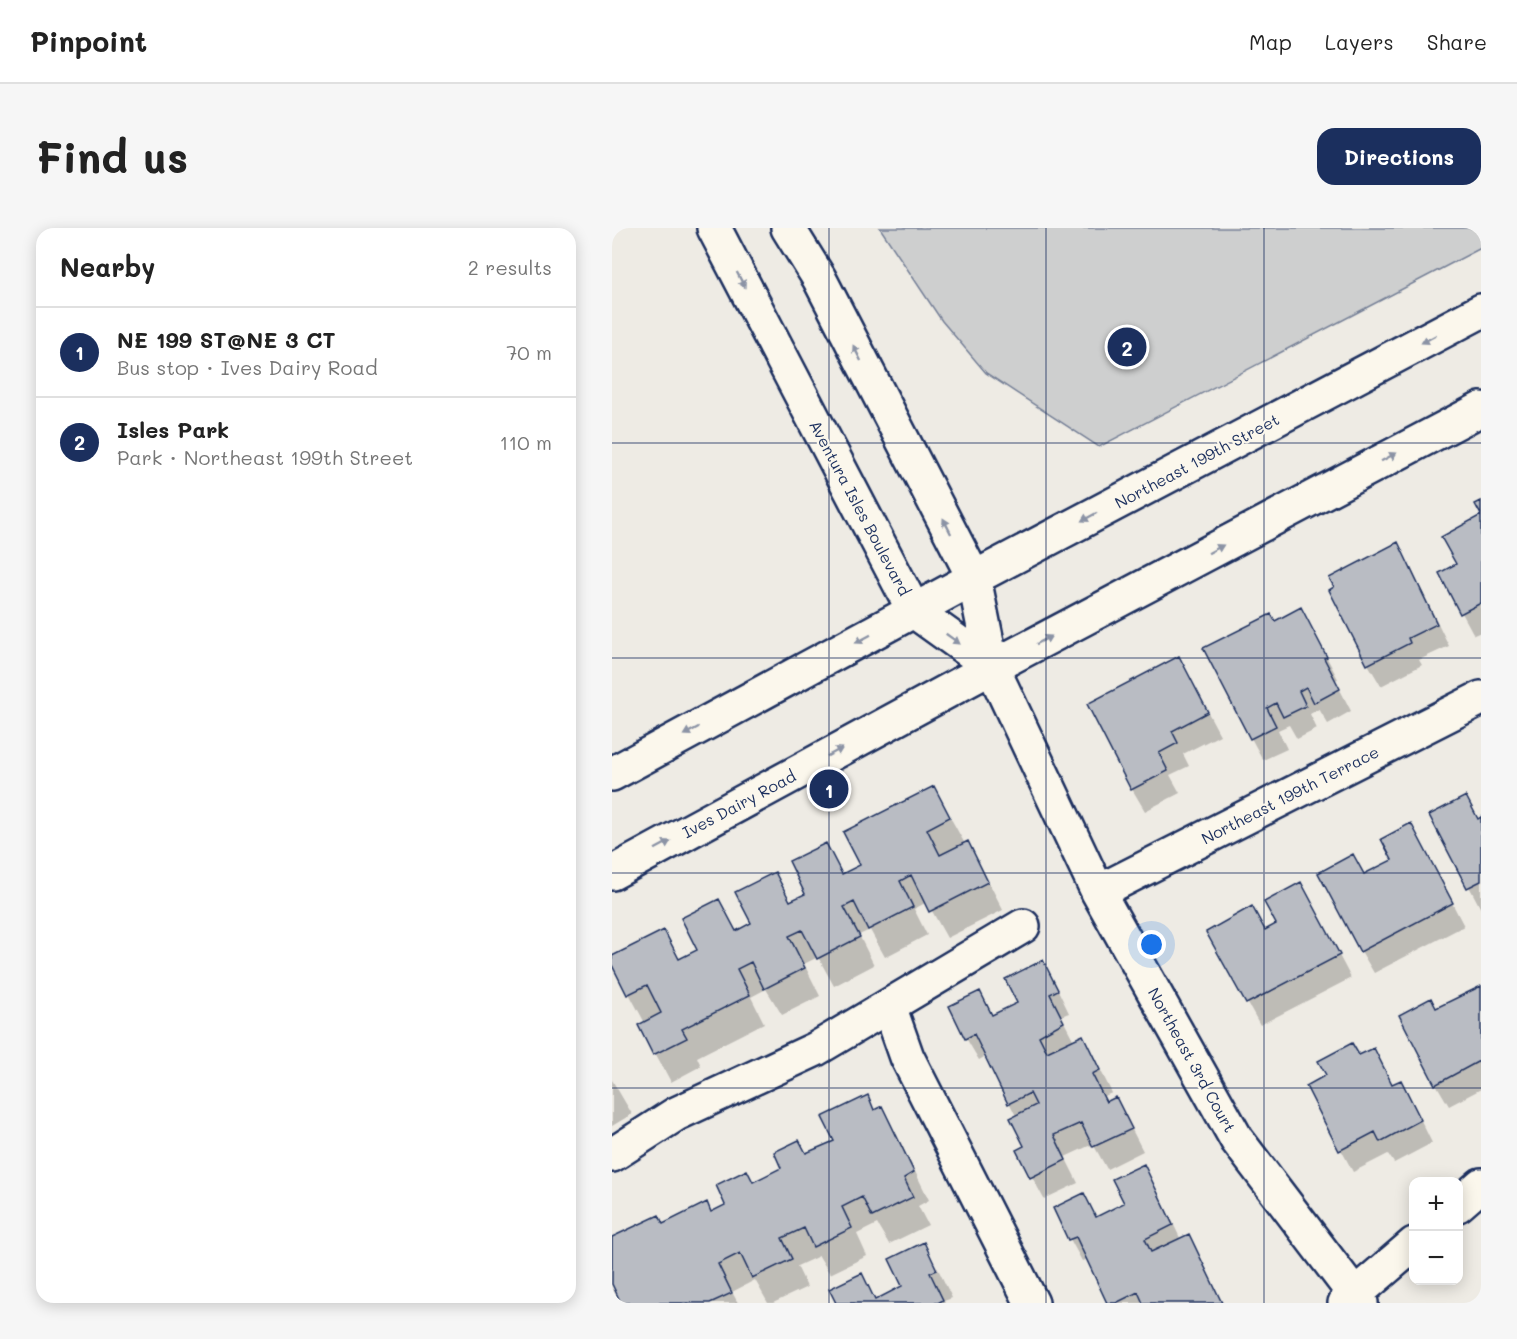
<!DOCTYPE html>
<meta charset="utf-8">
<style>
body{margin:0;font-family:Mali,sans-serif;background:#f6f6f6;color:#222}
.controls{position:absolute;right:18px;bottom:18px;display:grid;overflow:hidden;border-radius:12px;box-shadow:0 3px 15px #0003}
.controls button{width:54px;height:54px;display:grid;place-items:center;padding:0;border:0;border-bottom:2px solid #e0e0e0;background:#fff;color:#222;font:30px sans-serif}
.you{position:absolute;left:540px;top:717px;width:21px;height:21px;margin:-15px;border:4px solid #fff;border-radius:50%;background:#1a73e8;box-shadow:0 0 0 9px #1a73e833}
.badge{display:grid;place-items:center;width:39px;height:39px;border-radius:50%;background:#1b2f5e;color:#fff;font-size:20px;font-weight:700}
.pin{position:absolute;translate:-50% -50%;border:3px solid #fff;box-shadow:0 2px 6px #0006}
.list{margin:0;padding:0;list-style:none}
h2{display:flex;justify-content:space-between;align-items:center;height:78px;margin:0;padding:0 24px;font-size:26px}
h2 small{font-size:20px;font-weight:400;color:#767676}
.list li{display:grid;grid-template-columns:39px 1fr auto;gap:18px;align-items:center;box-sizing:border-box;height:90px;padding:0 24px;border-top:2px solid #e0e0e0}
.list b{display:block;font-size:22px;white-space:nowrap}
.list p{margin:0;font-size:20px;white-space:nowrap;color:#767676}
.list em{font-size:20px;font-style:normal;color:#767676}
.map{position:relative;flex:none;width:869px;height:1075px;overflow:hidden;border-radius:18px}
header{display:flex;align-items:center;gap:36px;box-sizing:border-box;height:84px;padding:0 30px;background:#fff;border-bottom:2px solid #e0e0e0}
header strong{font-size:28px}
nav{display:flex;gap:33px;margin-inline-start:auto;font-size:21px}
.intro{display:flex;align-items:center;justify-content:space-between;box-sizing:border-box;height:144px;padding:0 36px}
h1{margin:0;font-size:42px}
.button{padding:15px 27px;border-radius:18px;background:#1b2f5e;color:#fff;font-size:21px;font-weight:700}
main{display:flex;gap:36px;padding:0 36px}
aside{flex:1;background:#fff;border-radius:18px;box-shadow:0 3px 15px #0003}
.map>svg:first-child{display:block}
</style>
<header>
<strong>Pinpoint</strong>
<nav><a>Map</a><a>Layers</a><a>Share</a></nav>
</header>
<div class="intro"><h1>Find us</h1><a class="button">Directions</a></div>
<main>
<aside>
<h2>Nearby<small>2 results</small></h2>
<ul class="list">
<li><span class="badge">1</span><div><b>NE 199 ST@NE 3 CT</b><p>Bus stop · Ives Dairy Road</p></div><em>70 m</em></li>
<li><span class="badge">2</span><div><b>Isles Park</b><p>Park · Northeast 199th Street</p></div><em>110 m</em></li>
</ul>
</aside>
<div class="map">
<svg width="869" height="1075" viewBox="0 0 869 1075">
<rect width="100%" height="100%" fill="#eeebe4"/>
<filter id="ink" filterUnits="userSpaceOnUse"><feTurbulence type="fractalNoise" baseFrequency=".0167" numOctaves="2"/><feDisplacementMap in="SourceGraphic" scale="12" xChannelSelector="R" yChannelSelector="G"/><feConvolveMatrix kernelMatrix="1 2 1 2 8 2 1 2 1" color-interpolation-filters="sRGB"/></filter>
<g filter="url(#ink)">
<path fill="#cecfcf" stroke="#747f96" stroke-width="1.5" d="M 268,0 L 869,0 L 869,20 L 487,219 L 374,145 L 330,93 Z"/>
<path fill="#0003" d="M 869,289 L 869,404 L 862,407 L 829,346 L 846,336 Z
M 785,316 L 798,338 L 837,418 L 807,432 L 810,437 L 769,458 L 756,436 Z
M 662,395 L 701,403 L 726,451 L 723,452 L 739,483 L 716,496 L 707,481 L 698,486 L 705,501 L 685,511 L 677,497 L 666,502 L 675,521 L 651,532 L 639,510 Z
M 567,430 L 608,507 L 571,526 L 577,538 L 558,547 L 568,565 L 533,583 L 520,561 Z
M 322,560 L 353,616 L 355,615 L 371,643 L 391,682 L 335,710 L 315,674 L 302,681 L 315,707 L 273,729 L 258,702 L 247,707 L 262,737 L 222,758 L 206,729 L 192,736 L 208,768 L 170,787 L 154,761 L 139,769 L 152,795 L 85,829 L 89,838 L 59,854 L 28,797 L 33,795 L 0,734 L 0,730 L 52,704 L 68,732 L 141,696 L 163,646 L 179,675 L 250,638 Z
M 820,588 L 866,592 L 869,591 L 869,681 Z
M 811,619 L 852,698 L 762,745 L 749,723 L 752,647 Z
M 701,678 L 739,750 L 648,797 L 596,704 L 653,704 Z
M 443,756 L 457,785 L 449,788 L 462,813 L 471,809 L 483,831 L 500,865 L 492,868 L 495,875 L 504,871 L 531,923 L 495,941 L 481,916 L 453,929 L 466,955 L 432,971 L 406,923 L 414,919 L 404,888 L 374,828 L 367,832 L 354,810 L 368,765 L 381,789 Z
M 869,759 L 869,861 L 837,878 L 824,856 Z
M 747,829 L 774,844 L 781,858 L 801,876 L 820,915 L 782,935 L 776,926 L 741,944 L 696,859 Z
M 0,852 L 20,886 L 0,898 Z
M 255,869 L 263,883 L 270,880 L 285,907 L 317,972 L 306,978 L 316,997 L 277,1016 L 265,996 L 245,1006 L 255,1028 L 218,1046 L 207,1028 L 185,1038 L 195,1059 L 161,1075 L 156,1075 L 143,1052 L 120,1064 L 126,1075 L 11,1075 L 0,1052 L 0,1011 L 51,997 L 94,976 L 100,985 L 115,978 L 141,956 L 194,926 L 224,913 Z
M 531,938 L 544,960 L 569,1012 L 576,1008 L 589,1030 L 610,1075 L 497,1075 L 476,1031 L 470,1033 L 458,1011 L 472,967 L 485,990 L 514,976 Z
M 311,1016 L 327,1043 L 340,1070 L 332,1073 L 333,1075 L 226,1075 L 249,1047 L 264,1073 L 292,1059 Z"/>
<path fill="#b9bcc3" stroke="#1b2f5e" stroke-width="1.5" d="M 869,273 L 869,287 L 863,276 Z
M 869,287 L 869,375 L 848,386 L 827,345 L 844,336 L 829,309 Z
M 786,314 L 825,396 L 796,410 L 798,415 L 755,437 L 717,362 L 722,359 L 717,350 Z
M 689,379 L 715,429 L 712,430 L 728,461 L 702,475 L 694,459 L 687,463 L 694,478 L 671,489 L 664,475 L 655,480 L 664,498 L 638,511 L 591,420 L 659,386 L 663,393 Z
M 567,428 L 596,484 L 560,503 L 566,515 L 547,525 L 556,543 L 519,562 L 475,476 Z
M 322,558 L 338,589 L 315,601 L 328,627 L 356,613 L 376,654 L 317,684 L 299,647 L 288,653 L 301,679 L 256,702 L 242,674 L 232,679 L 248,709 L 205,731 L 190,702 L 177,708 L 193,740 L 152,761 L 139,734 L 125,741 L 138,767 L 70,801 L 75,810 L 41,827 L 26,797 L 49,785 L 35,757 L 15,767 L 0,737 L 0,728 L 52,702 L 67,731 L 85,722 L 69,690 L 107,671 L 124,703 L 139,695 L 123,664 L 163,644 L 178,673 L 193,666 L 177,633 L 214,615 L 230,646 L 248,637 L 231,604 Z
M 854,568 L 866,591 L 869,589 L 869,653 L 855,660 L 817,587 Z
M 799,595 L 841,675 L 748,724 L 706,645 L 741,626 L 752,646 L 780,632 L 769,611 Z
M 689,654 L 728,727 L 634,776 L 594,704 L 640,678 L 653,702 L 664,696 L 652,674 Z
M 431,732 L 446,762 L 438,766 L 452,794 L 427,808 L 435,824 L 471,807 L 488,842 L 480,846 L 494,874 L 504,869 L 520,901 L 481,919 L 469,895 L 442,907 L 454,932 L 418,950 L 404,922 L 412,918 L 398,890 L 424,877 L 418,865 L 396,876 L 362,806 L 353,811 L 337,778 L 368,763 L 380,787 L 405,775 L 393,751 Z
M 869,758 L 869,832 L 823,857 L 787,787 L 819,770 L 824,780 Z
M 740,815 L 747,827 L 762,820 L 780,856 L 789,852 L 809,892 L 768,914 L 763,904 L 727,923 L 694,858 L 714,847 L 706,833 Z
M 256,867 L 262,882 L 270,878 L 302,944 L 292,950 L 301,969 L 260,989 L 250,969 L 230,979 L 240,1000 L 201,1019 L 192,1000 L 170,1010 L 180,1031 L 140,1050 L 128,1025 L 106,1036 L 120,1065 L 98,1075 L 9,1075 L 0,1056 L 0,1009 L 47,987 L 51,996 L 95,974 L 99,984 L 113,977 L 104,957 L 135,942 L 141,954 L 169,940 L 162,924 L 187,912 L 194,925 L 222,913 L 210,889 Z
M 532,936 L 561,997 L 533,1011 L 539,1024 L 577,1006 L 610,1075 L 531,1075 L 526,1064 L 504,1075 L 495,1075 L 464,1009 L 456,1012 L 441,980 L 472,965 L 484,989 L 512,975 L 500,951 Z
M 312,1014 L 325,1042 L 318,1045 L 331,1072 L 326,1075 L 224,1075 L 217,1061 L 250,1045 L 263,1072 L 290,1058 L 277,1031 Z"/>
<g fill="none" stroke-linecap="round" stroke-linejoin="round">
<g stroke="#1b2f5e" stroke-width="38">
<path id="minor" d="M 102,0 L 302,383 L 380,439
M 176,0 L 207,50 L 362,350 L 380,439 L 486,664 L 625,912 L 749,1075
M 486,664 L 869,470
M 277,778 L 295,829 L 420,1075
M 0,927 L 64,886 L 204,821 L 411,698
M 846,977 L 869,957
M 733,1075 L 802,1016"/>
</g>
<g stroke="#1b2f5e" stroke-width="38">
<path id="major" d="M 0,546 L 362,350 L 869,83
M 0,645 L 380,439 L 869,181"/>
</g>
<use href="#minor" stroke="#fbf7ec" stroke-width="33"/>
<use href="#major" stroke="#fbf7ec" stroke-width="33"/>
</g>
<defs><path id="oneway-solid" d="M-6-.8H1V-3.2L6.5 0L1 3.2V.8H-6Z" transform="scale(1.5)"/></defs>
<g fill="#8b93a5">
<use href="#oneway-solid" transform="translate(129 52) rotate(62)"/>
<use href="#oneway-solid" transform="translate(817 111) rotate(152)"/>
<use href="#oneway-solid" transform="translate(245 125) rotate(-117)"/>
<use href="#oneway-solid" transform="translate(777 229) rotate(-28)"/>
<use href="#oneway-solid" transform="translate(477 289) rotate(152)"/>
<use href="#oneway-solid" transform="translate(335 298) rotate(-117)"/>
<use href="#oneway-solid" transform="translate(604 321) rotate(-28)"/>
<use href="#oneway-solid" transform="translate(251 411) rotate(152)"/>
<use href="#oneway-solid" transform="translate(341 411) rotate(36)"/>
<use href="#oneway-solid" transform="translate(432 412) rotate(-28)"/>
<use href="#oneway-solid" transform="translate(79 503) rotate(152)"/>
<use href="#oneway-solid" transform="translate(223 524) rotate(-28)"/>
<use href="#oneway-solid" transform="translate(51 617) rotate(-28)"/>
</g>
</g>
<path fill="none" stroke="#1b2f5e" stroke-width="1.5" stroke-opacity="0.55" d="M 217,0 L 217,1075M 434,0 L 434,1075M 652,0 L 652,1075M 0,215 L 869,215M 0,430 L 869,430M 0,645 L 869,645M 0,860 L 869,860"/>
<g text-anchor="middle" stroke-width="4.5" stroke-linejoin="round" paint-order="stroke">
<g font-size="16" fill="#1b2f5e" stroke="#fbf7ec">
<text transform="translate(585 233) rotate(-28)" y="6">Northeast 199th Street</text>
<text transform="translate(248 280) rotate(62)" y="6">Aventura Isles Boulevard</text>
<text transform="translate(678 567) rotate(-27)" y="6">Northeast 199th Terrace</text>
<text transform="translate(127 576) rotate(-28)" y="6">Ives Dairy Road</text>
<text transform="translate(580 832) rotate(61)" y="6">Northeast 3rd Court</text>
</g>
</g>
</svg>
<div class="controls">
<button>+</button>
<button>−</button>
</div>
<div class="you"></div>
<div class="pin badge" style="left:217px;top:561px">1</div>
<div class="pin badge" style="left:515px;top:119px">2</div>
</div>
</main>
